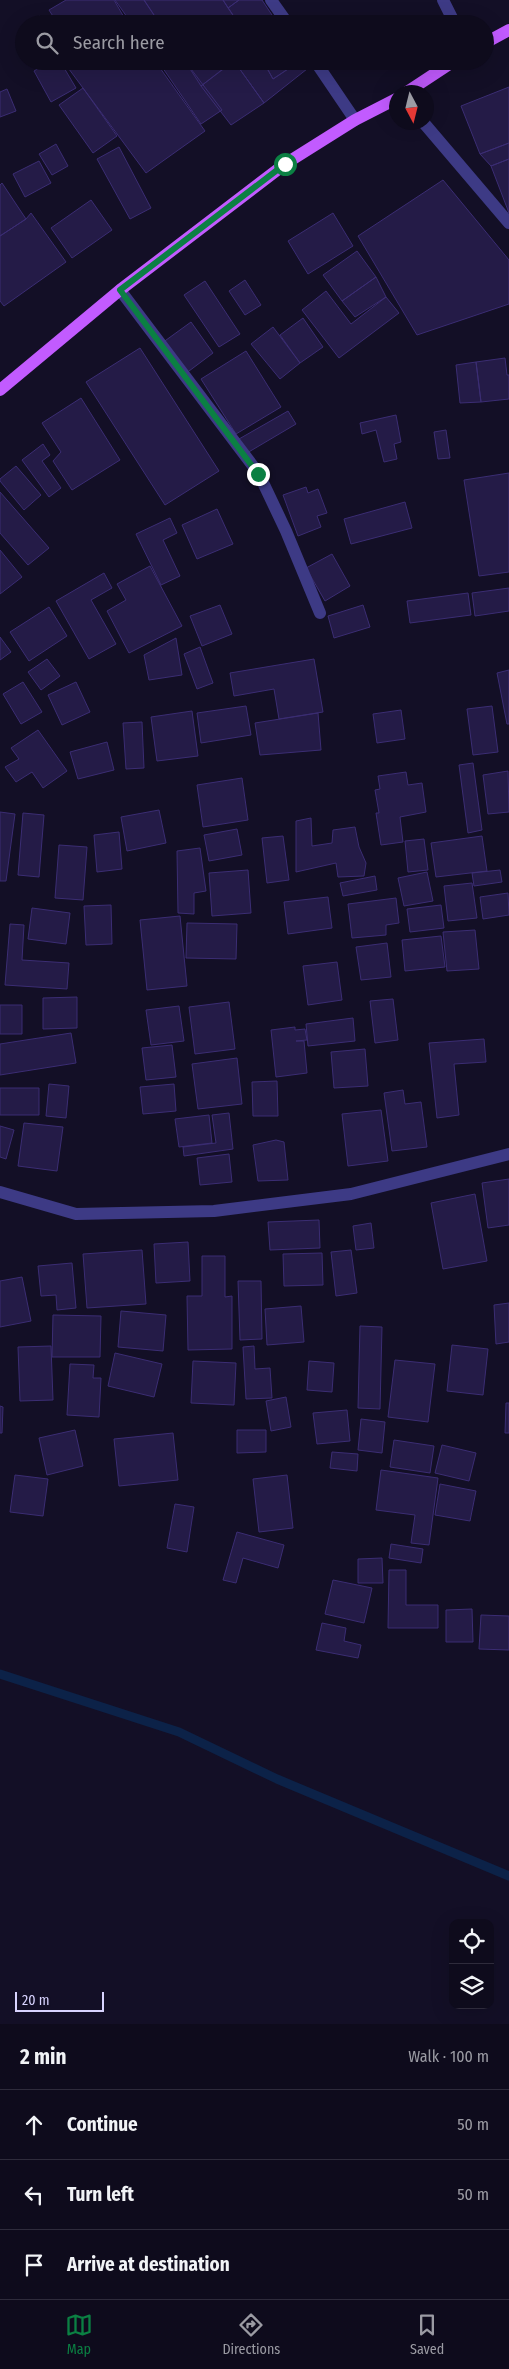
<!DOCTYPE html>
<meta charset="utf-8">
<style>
body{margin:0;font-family:"Fira Sans Condensed",sans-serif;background:#1c1929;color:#f1f3f6}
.controls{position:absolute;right:15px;bottom:15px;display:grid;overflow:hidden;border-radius:10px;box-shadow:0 5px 20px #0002}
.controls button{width:45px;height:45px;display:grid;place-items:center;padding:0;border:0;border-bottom:1px solid #2e2b3b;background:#0e0b1c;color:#f1f3f6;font:25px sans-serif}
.compass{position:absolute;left:389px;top:85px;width:45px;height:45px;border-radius:50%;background:#0e0b1c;box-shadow:0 5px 20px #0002;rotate:173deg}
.scale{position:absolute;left:15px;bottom:12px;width:89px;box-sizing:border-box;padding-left:5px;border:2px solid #d9d4ff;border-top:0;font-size:14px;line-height:18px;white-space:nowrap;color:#d9d4ff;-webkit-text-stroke:4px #130f26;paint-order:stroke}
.stop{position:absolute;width:15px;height:15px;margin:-11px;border:4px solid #0b8043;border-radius:50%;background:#fff}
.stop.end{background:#0b8043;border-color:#fff;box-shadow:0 1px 5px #0008}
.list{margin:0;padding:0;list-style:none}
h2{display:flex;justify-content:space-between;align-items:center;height:65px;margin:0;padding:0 20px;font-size:21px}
h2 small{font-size:16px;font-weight:400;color:#9b9ba3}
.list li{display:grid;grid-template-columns:32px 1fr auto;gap:15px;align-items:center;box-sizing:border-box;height:70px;padding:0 20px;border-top:1px solid #2e2b3b}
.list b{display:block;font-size:19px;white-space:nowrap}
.list em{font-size:16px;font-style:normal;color:#9b9ba3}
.icon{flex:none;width:28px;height:28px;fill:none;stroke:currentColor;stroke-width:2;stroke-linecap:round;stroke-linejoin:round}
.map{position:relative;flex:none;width:509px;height:2024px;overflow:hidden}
.search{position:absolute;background:#0e0b1c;box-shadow:0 5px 20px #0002;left:15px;right:15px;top:15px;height:55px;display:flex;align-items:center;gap:12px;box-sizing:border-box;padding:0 18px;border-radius:28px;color:#9b9ba3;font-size:19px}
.sheet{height:275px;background:#0e0b1c}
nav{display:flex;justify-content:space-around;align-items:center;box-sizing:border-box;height:70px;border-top:1px solid #2e2b3b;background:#0e0b1c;font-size:14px;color:#9b9ba3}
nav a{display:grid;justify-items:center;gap:2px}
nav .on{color:#0b8043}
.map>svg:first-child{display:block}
</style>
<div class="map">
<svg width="509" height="2024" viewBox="0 0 509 2024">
<rect width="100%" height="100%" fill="#130f26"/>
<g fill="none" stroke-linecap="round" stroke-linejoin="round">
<path stroke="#0c2248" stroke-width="9" d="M 0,1674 L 179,1732 L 277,1779 L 509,1876"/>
</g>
<path fill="#241b47" stroke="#3b2d73" d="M 66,0 L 114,0 L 125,19 L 117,24 L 96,24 L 93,19 L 81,24 L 77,17 L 66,24 L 58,24 L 49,10 Z
M 115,0 L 144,0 L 160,24 L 132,24 Z
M 144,0 L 223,0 L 239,24 L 160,24 Z
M 223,0 L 239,0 L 228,8 Z
M 239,0 L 262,0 L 278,24 L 239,24 L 228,8 Z
M 40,16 L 44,24 L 27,24 L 26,22 Z
M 51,61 L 60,61 L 76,88 L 51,102 L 34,71 Z
M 63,61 L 155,61 L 205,131 L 146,173 Z
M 158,61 L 185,61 L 222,110 L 201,124 Z
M 185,61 L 233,61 L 201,86 Z
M 234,61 L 263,61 L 273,79 L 300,61 L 302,61 L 307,69 L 264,103 Z
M 234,61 L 264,103 L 231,125 L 201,86 Z
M 263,61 L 300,61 L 273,79 Z
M 509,87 L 509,143 L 480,154 L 461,106 Z
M 83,88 L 117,136 L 93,153 L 59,105 Z
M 7,89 L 16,111 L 0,117 L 0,92 Z
M 509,143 L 509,159 L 491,166 L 480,154 Z
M 56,144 L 68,166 L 52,175 L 39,154 Z
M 119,147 L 151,208 L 130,219 L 97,159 Z
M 509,159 L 509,213 L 491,166 Z
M 39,161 L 51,183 L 25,197 L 13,174 Z
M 443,180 L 509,260 L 509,304 L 417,335 L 358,236 Z
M 2,183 L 26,219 L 0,236 L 0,185 Z
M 91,200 L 112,230 L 72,258 L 51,228 Z
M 31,213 L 66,262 L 4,306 L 0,301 L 0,236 L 26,219 Z
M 333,213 L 353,246 L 308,274 L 288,241 Z
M 357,251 L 376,277 L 342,301 L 323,275 Z
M 376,277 L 386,297 L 355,317 L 342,301 Z
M 245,280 L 261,305 L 245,315 L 229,291 Z
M 205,281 L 240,334 L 219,347 L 184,295 Z
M 326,291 L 351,324 L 386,297 L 399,313 L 339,358 L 302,310 Z
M 303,318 L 323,347 L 300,363 L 280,335 Z
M 191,322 L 213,353 L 185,374 L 162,343 Z
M 273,327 L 300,363 L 280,379 L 251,344 Z
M 140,348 L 219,471 L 165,505 L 86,382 Z
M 246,351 L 281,407 L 236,434 L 201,379 Z
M 505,358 L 507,375 L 509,375 L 509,399 L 481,402 L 476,362 Z
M 476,362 L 481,402 L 460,403 L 456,365 Z
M 81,398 L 120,460 L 72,490 L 53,461 L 61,452 L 42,423 Z
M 288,411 L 296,424 L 247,453 L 239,439 Z
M 396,415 L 401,442 L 394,444 L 397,459 L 384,462 L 376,430 L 362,434 L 360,423 Z
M 446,430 L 450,458 L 438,459 L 434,432 Z
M 43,444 L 50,455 L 42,461 L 61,488 L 49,497 L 22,460 Z
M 16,466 L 41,495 L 24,510 L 0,481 L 0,479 Z
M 509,473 L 509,572 L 479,576 L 464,480 Z
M 306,487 L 308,493 L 318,489 L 327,513 L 317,516 L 321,527 L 298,536 L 283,495 Z
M 0,492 L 49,548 L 28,565 L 0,533 Z
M 405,502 L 412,528 L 351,544 L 344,519 Z
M 217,509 L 233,544 L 197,559 L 182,525 Z
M 170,518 L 177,533 L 163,540 L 180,576 L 161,585 L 136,534 Z
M 0,550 L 22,577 L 0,594 Z
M 332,554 L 350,586 L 325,601 L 306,568 Z
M 150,566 L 182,626 L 129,653 L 107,611 L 126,600 L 117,584 Z
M 104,573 L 112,588 L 91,600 L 116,644 L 89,659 L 56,601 Z
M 509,588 L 509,611 L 475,616 L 472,593 Z
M 468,593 L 471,615 L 410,623 L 407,601 Z
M 220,605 L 232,634 L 202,646 L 190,616 Z
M 363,605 L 370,627 L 334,638 L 328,616 Z
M 49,607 L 67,636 L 29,661 L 10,632 Z
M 0,637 L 11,652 L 0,660 Z
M 176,638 L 182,675 L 149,680 L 144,655 Z
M 200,647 L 213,683 L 197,689 L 184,654 Z
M 47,659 L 60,676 L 41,690 L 28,672 Z
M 314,659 L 323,712 L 279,719 L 274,689 L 234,696 L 230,673 Z
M 509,670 L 509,724 L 507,724 L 497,673 Z
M 23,682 L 42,712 L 21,724 L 3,694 Z
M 76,682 L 90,712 L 62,725 L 48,695 Z
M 246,706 L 251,735 L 201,743 L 197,713 Z
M 492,706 L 498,752 L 473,755 L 467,709 Z
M 401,710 L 405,739 L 377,743 L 373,714 Z
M 192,711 L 198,756 L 157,761 L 151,717 Z
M 318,713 L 321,750 L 260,755 L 255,723 Z
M 142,722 L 144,768 L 126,769 L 123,723 Z
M 38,730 L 67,771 L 43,788 L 32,772 L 16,782 L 5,767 L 19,759 L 11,748 Z
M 107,742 L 114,770 L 78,779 L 70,752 Z
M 473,763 L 482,830 L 468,833 L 459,765 Z
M 508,771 L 509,812 L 488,814 L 483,775 Z
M 406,772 L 408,785 L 422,783 L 426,812 L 400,817 L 403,842 L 381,845 L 376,813 L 379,813 L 375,790 L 380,789 L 378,776 Z
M 242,778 L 248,820 L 203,827 L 197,785 Z
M 159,810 L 166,843 L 127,851 L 121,817 Z
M 0,812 L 15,814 L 6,881 L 0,881 Z
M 23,813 L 44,815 L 39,877 L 18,875 Z
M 311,818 L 312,846 L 332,843 L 333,830 L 355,827 L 359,847 L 366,863 L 364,876 L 338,877 L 336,863 L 296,872 L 296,821 Z
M 237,829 L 242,855 L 209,861 L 204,835 Z
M 119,832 L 122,869 L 97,872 L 94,835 Z
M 283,836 L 289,880 L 267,883 L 262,838 Z
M 482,836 L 487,871 L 436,877 L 431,843 Z
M 424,839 L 428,870 L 408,872 L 405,841 Z
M 59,845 L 87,847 L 83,900 L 55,898 Z
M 200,848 L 206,891 L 194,893 L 194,914 L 178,913 L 177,851 Z
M 248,870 L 251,913 L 212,916 L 209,873 Z
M 500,870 L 502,882 L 474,886 L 472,873 Z
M 427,872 L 433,901 L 404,906 L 398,878 Z
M 375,876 L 377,890 L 343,896 L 340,883 Z
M 472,883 L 477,918 L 448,921 L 444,886 Z
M 508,893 L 509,915 L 483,919 L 480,897 Z
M 328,897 L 332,928 L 288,934 L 284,902 Z
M 396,898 L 399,923 L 386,925 L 386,935 L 352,938 L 348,904 Z
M 111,905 L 112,944 L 86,945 L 84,906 Z
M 441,905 L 444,928 L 410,932 L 407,909 Z
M 32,908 L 70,913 L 66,944 L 28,939 Z
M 180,916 L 187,986 L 147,990 L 140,920 Z
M 187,923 L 237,924 L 236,959 L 186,958 Z
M 10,924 L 24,925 L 22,960 L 69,963 L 67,989 L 5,985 Z
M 475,930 L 479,969 L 447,971 L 443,932 Z
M 441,936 L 445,967 L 405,971 L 402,940 Z
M 387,943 L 391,977 L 361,980 L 356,947 Z
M 337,962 L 342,1000 L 308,1005 L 303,966 Z
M 77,997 L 77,1028 L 43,1029 L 43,998 Z
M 393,999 L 398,1040 L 375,1043 L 370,1001 Z
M 229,1002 L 235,1049 L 195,1054 L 189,1007 Z
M 0,1005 L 22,1005 L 22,1034 L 0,1034 Z
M 179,1006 L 184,1041 L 151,1045 L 146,1010 Z
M 353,1018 L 355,1041 L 308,1046 L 306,1024 Z
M 295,1027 L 295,1030 L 305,1029 L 307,1040 L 296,1041 L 304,1041 L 307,1073 L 276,1077 L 271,1030 Z
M 71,1033 L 76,1063 L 0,1075 L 0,1044 Z
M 484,1039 L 486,1062 L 454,1064 L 459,1115 L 437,1118 L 429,1043 Z
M 172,1045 L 176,1077 L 146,1080 L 142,1048 Z
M 365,1049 L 368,1086 L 334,1088 L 331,1052 Z
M 237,1058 L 242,1104 L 198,1109 L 192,1064 Z
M 277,1081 L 278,1116 L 253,1116 L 252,1082 Z
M 49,1084 L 69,1086 L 66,1118 L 46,1116 Z
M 174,1084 L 176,1111 L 143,1114 L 140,1087 Z
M 0,1088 L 39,1088 L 39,1115 L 0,1115 Z
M 403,1090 L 405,1104 L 421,1102 L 427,1147 L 392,1151 L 384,1093 Z
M 381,1110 L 388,1161 L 348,1166 L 342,1114 Z
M 229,1113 L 233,1149 L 184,1156 L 183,1147 L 216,1143 L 212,1115 Z
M 209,1115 L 212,1143 L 179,1147 L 175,1119 Z
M 24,1123 L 63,1127 L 57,1171 L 18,1166 Z
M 0,1126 L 14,1130 L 6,1159 L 0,1157 Z
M 276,1140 L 284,1142 L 288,1180 L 258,1181 L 253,1145 Z
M 229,1154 L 232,1182 L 200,1185 L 197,1158 Z
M 509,1179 L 509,1225 L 488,1228 L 482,1183 Z
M 475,1194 L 487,1261 L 443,1269 L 431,1203 Z
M 319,1220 L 320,1248 L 270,1250 L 268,1222 Z
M 371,1223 L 374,1248 L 356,1250 L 353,1226 Z
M 188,1242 L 190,1281 L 156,1283 L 154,1244 Z
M 142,1250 L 146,1304 L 87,1308 L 83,1254 Z
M 351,1250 L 357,1293 L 336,1296 L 331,1252 Z
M 322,1253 L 323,1285 L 284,1286 L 283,1254 Z
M 202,1256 L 225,1256 L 225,1297 L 232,1296 L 232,1349 L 188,1350 L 187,1296 L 202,1296 Z
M 72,1263 L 76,1308 L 57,1310 L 56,1295 L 41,1296 L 38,1266 Z
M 22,1277 L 31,1321 L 0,1327 L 0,1281 Z
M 238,1281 L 261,1281 L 262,1339 L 240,1340 Z
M 509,1303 L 509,1342 L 496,1344 L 494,1305 Z
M 301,1306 L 304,1342 L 267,1345 L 265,1309 Z
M 121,1311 L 166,1315 L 163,1351 L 118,1347 Z
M 53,1315 L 101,1316 L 100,1357 L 52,1357 Z
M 360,1326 L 382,1327 L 380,1409 L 358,1408 Z
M 452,1345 L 488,1349 L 483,1395 L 447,1391 Z
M 51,1346 L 53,1400 L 20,1401 L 18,1347 Z
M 254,1346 L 255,1369 L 270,1368 L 272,1398 L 246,1399 L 243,1347 Z
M 115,1353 L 162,1364 L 154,1397 L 108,1386 Z
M 395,1360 L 435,1364 L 428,1422 L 388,1417 Z
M 193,1361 L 236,1363 L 234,1405 L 191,1403 Z
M 309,1361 L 334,1363 L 332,1392 L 307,1390 Z
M 70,1364 L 94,1365 L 93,1378 L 101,1378 L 99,1417 L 67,1415 Z
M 286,1397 L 291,1427 L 271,1431 L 266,1401 Z
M 506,1403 L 509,1403 L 509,1433 L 505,1433 Z
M 0,1406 L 3,1407 L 2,1433 L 0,1433 Z
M 347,1410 L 350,1441 L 317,1444 L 313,1413 Z
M 361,1419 L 385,1422 L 382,1453 L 358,1450 Z
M 75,1430 L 83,1466 L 47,1475 L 39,1438 Z
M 237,1430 L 266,1430 L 266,1452 L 237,1453 Z
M 173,1433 L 178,1480 L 119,1486 L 114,1439 Z
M 394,1440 L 434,1446 L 430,1473 L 390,1467 Z
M 442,1445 L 476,1453 L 469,1481 L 435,1473 Z
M 332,1452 L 358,1454 L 357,1471 L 330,1468 Z
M 381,1470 L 438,1478 L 429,1545 L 411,1543 L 415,1515 L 376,1510 Z
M 15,1475 L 48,1479 L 43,1516 L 10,1512 Z
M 287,1475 L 293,1528 L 259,1532 L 253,1479 Z
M 440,1484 L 476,1491 L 470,1521 L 435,1515 Z
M 175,1504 L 194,1507 L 187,1552 L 167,1548 Z
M 237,1532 L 284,1545 L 278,1568 L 243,1558 L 236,1583 L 223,1580 Z
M 391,1544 L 423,1549 L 421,1563 L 389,1558 Z
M 382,1558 L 383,1583 L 358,1583 L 358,1559 Z
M 389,1570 L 406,1570 L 406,1605 L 438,1605 L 438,1628 L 388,1628 Z
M 333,1580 L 372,1588 L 364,1623 L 325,1614 Z
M 472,1609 L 473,1642 L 446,1642 L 446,1610 Z
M 481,1615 L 509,1616 L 509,1650 L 479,1649 Z
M 322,1623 L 346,1628 L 344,1641 L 361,1645 L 358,1658 L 316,1650 Z"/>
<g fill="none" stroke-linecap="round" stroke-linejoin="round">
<path stroke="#3d3a85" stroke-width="12" d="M 271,0 L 288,24
M 443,0 L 455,24
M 315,61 L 355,120
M 423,122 L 509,223
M 120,290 L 259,474 L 286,531 L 320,613
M 0,1192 L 76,1214 L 214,1211 L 351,1194 L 509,1154"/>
<path stroke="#c25bff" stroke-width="12" d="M 485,43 L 509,30
M 407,92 L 454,61
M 0,390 L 120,290 L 285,164 L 355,120 L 396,99"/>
</g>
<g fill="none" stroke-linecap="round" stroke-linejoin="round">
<path stroke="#0b8043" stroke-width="6" d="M 258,474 L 120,290 L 285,164"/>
</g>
</svg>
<div class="controls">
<button><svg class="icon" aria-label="locate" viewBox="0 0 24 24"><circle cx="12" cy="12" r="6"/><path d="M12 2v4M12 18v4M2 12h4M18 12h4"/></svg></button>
<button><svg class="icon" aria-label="layers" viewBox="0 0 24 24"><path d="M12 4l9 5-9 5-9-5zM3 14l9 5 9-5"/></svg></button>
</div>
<svg class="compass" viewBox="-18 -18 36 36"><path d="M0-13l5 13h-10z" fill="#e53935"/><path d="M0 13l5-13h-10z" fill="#9b9ba3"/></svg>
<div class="scale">20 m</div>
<div class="stop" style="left:285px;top:164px"></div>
<div class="stop end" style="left:258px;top:474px"></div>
<div class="search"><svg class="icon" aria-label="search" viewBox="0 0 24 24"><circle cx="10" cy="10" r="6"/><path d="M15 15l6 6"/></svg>Search here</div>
</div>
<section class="sheet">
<h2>2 min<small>Walk · 100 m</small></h2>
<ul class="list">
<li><svg class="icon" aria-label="ahead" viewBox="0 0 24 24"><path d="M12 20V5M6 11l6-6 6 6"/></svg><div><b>Continue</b></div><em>50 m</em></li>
<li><svg class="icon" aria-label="left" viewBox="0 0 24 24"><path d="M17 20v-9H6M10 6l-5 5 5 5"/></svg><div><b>Turn left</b></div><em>50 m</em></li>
<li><svg class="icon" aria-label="arrive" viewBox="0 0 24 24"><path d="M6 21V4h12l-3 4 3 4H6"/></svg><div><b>Arrive at destination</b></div></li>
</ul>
</section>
<nav>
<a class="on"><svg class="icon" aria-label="map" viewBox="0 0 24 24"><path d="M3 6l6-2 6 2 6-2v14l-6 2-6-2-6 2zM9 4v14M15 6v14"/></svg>Map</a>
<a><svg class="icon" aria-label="directions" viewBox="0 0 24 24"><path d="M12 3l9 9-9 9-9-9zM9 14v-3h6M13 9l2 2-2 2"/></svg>Directions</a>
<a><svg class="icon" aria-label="saved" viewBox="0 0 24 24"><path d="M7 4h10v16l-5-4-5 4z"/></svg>Saved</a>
</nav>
